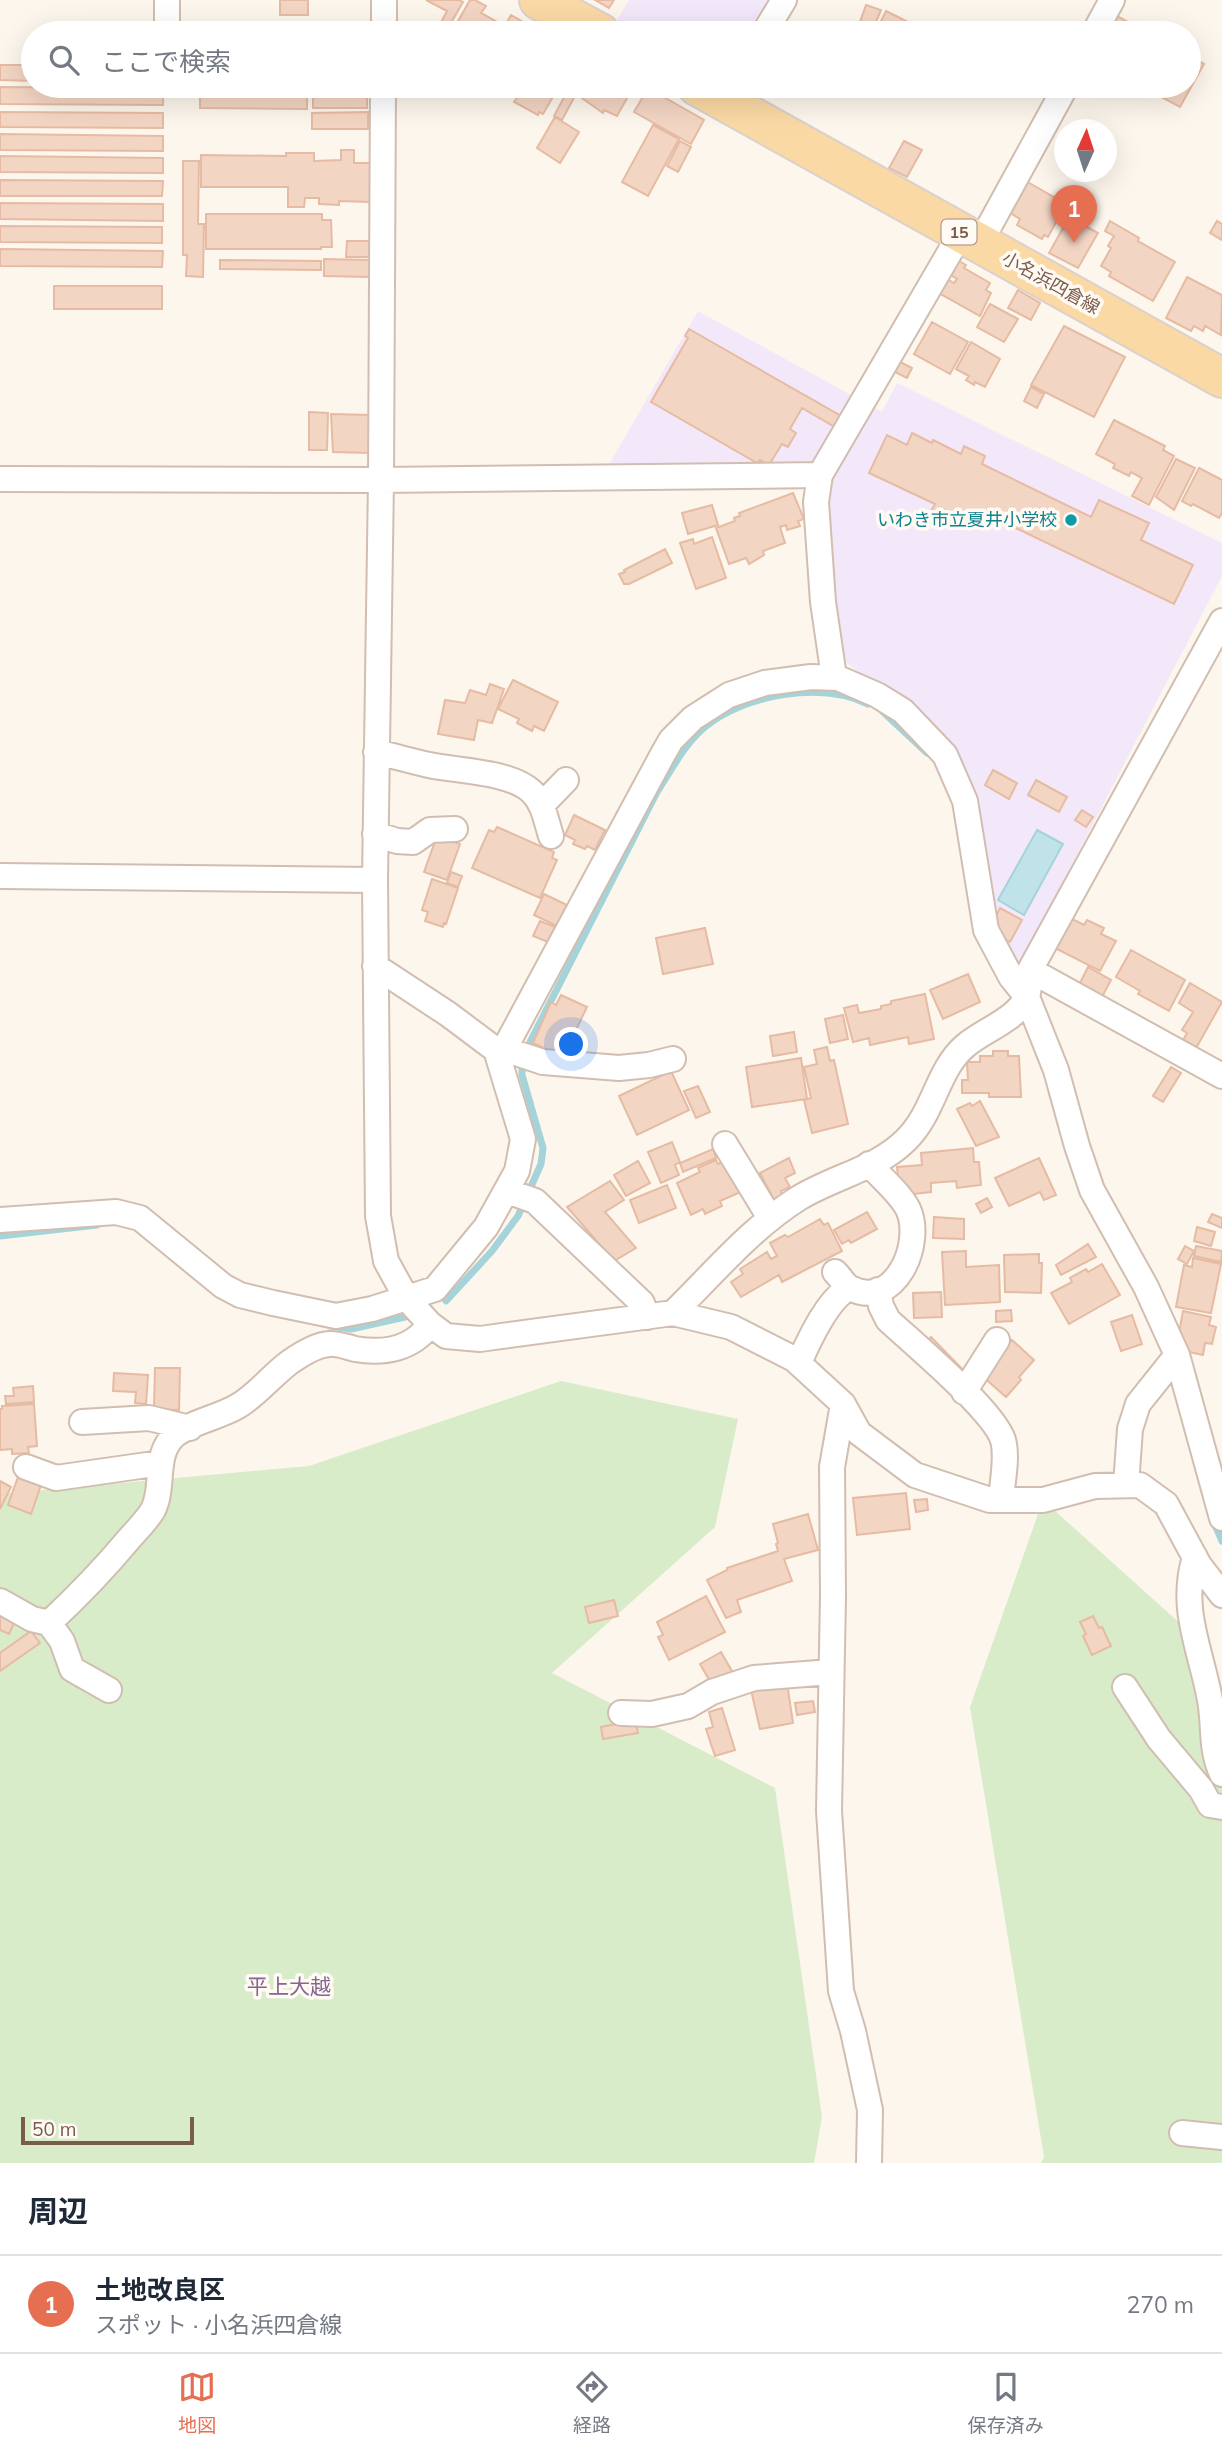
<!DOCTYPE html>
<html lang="ja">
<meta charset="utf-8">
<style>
body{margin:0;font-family:Mulish,"Noto Sans JP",sans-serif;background:#f6f6f7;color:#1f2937}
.compass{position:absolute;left:1054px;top:119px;width:63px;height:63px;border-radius:50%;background:#fff;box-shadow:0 7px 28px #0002;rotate:3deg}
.scale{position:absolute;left:21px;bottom:18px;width:173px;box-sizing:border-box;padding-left:7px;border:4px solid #7a5c4d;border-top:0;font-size:19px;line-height:24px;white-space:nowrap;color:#7a5c4d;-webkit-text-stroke:5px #fffaf3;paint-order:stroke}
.you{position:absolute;left:572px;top:1045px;width:24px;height:24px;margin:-18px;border:5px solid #fff;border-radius:50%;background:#1a73e8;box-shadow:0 0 0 10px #1a73e833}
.badge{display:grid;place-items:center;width:46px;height:46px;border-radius:50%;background:#e76f51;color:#fff;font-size:23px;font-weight:700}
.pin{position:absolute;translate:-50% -58px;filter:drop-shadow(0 2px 4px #0008)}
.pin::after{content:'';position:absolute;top:37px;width:24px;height:21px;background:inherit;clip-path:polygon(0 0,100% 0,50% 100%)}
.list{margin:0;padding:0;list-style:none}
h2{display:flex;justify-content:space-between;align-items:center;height:91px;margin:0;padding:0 28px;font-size:30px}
h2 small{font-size:23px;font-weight:400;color:#747a83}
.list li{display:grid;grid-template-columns:46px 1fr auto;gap:21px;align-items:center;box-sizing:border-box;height:98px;padding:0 28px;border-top:2px solid #e0e1e3}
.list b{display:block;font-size:26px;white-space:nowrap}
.list p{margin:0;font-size:23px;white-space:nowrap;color:#747a83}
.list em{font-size:23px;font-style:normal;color:#747a83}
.icon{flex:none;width:38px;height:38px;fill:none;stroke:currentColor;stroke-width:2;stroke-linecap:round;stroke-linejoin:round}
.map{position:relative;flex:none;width:1222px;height:2163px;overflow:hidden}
.search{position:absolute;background:#fff;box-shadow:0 7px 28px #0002;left:21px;right:21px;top:21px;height:77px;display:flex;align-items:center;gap:18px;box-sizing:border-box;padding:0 24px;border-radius:38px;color:#747a83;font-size:26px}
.sheet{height:189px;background:#fff}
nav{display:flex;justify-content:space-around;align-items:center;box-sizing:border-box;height:98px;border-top:2px solid #e0e1e3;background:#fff;font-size:19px;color:#747a83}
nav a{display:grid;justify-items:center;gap:4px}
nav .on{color:#e76f51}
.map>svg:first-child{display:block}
</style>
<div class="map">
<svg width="1222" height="2163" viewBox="0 0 1222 2163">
<rect width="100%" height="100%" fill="#fdf6ec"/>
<path fill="#f3e8fa" d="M 629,0 L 773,0 L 754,33 L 635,33 L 616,22 Z
M 698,311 L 882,412 L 897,383 L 1222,543 L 1222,576 L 1020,964 L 971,900 L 957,796 L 887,696 L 822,642 L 813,476 L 604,473 Z"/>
<path fill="#d8ecc9" d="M 561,1381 L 738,1419 L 715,1527 L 552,1673 L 775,1788 L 822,2117 L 814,2163 L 0,2163 L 0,1494 L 309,1466 Z
M 1043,1500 L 1193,1635 L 1222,1714 L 1222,2163 L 1041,2163 L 1044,2157 L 970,1707 Z"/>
<path fill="#bfe3e8" stroke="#a5d3da" stroke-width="2" d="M 1037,830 L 1063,844 L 1024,915 L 998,900 Z"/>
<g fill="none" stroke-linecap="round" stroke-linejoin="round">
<path stroke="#a5d3da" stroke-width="7" d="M 882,711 L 927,753
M 0,1236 L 97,1225
M 446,1301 L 492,1251 L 518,1216 L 541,1164 L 543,1148 L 522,1075 L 522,1062 L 527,1048 L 657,792 C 671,771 685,743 705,727 C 745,694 821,681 868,704
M 330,1326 L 351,1329 L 405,1317
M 1213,1520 L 1222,1541"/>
</g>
<path fill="#f3d5c3" stroke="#e6bba3" stroke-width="2" d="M 280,0 L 308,0 L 308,15 L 280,15 Z
M 426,0 L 459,0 L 463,2 L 447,30 L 439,26 L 447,11 Z
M 470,0 L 475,0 L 486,6 L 481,13 L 503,25 L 498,33 L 459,33 L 453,30 Z
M 595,0 L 614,0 L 609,8 Z
M 866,5 L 881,10 L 874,27 L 860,22 Z
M 886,11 L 924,30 L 922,33 L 875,33 Z
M 511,15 L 539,31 L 538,33 L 501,33 Z
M 1115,15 L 1148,33 L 1106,33 Z
M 1189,56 L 1204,64 L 1180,107 L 1152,92 L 1155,86 L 1189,86 Z
M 0,65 L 33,65 L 33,81 L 0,80 Z
M 519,86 L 563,86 L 556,97 L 554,95 L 543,114 L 539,112 L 538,115 L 514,102 L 517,98 L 513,96 Z
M 570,86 L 634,86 L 617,116 L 604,110 L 603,113 L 576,94 L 562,120 L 554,116 Z
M 830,86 L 845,86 L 841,92 Z
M 0,87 L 163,88 L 163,105 L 0,104 Z
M 648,88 L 704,120 L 691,144 L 634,112 Z
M 200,92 L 307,93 L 307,109 L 200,108 Z
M 313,92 L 367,92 L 367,108 L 313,108 Z
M 0,112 L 163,113 L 163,128 L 0,127 Z
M 368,112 L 368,129 L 312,129 L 312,113 Z
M 555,117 L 579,132 L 560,163 L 537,148 Z
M 653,125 L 679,139 L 648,196 L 622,182 Z
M 0,134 L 163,136 L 163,151 L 0,150 Z
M 680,141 L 691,147 L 678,172 L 667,166 Z
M 904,141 L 922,150 L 907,177 L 889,168 Z
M 341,150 L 354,150 L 354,163 L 370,163 L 370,202 L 339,201 L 339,205 L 319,204 L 319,198 L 305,198 L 304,207 L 288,207 L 288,187 L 201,187 L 201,155 L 286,156 L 286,153 L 314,153 L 314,161 L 341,160 Z
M 0,156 L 163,158 L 163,173 L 0,172 Z
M 183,161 L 199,161 L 198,224 L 204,224 L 203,277 L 186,276 L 187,255 L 183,255 Z
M 0,180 L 163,181 L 162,196 L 0,196 Z
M 1024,180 L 1066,204 L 1048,237 L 1044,235 L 1042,239 L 1017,225 L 1020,219 L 1007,211 Z
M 0,203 L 163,204 L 163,221 L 0,219 Z
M 206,214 L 322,214 L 322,220 L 331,220 L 332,247 L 321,247 L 321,249 L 206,249 Z
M 1069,217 L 1098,233 L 1078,268 L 1049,253 Z
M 1110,221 L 1139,238 L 1138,241 L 1175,262 L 1153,301 L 1109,276 L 1111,272 L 1101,266 L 1111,248 L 1108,246 L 1114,236 L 1105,231 Z
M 1217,221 L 1222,224 L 1222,240 L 1210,233 Z
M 0,226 L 162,227 L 162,243 L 0,242 Z
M 347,241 L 369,241 L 369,257 L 346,257 Z
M 0,249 L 163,251 L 162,267 L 0,266 Z
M 324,259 L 369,260 L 369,277 L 324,276 Z
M 220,260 L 321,261 L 321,270 L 220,269 Z
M 957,260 L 966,265 L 964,268 L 990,283 L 986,290 L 991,293 L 980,316 L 939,293 L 947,279 L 954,283 L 957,279 L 949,274 Z
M 1187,277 L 1222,295 L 1221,335 L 1205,326 L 1203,331 L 1194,326 L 1191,331 L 1166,318 Z
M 54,286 L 162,286 L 162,309 L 54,309 Z
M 1018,290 L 1040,303 L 1031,320 L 1008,308 Z
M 990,304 L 1018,319 L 1004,342 L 977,327 Z
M 932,322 L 968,342 L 950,374 L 914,354 Z
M 1064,326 L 1125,357 L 1094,417 L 1031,385 Z
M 689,329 L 841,416 L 835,427 L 802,408 L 790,429 L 796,433 L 788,447 L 782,444 L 769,465 L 760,460 L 757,463 L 651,402 L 688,338 L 685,336 Z
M 971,342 L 1000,359 L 985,387 L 975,382 L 974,385 L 966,380 L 969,376 L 956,369 Z
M 900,362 L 912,368 L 907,378 L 895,372 Z
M 1031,387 L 1044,394 L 1037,408 L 1024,401 Z
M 309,412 L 328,413 L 327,450 L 309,450 Z
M 331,414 L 370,415 L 370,453 L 333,452 Z
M 1114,420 L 1165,446 L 1163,450 L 1174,456 L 1149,505 L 1132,496 L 1142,478 L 1131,472 L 1129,476 L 1113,468 L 1115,464 L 1096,454 Z
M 912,433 L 932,443 L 933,440 L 961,454 L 964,446 L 985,456 L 982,464 L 1091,517 L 1099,500 L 1149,523 L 1141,540 L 1193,565 L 1174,604 L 976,509 L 967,528 L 931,511 L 935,504 L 869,473 L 887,435 L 907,445 Z
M 1176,459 L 1195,468 L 1174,510 L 1156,497 Z
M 1199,468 L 1222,480 L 1222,513 L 1219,518 L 1193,504 L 1191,506 L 1182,501 Z
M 793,493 L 804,519 L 798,521 L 800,526 L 787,530 L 786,525 L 780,527 L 785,543 L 763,551 L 764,555 L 749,564 L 746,558 L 729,564 L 716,528 L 735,521 L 734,518 L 740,516 L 739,513 Z
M 712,505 L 718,525 L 688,534 L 682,513 Z
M 712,537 L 726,578 L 696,589 L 680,543 L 693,539 L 694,544 Z
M 665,549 L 672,563 L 629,584 L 624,584 L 619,574 L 625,572 L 624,570 Z
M 513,680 L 558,702 L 544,731 L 534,726 L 532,731 L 517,723 L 519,719 L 498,709 Z
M 490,684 L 504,689 L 492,723 L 478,720 L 474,740 L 438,734 L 445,700 L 465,703 L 470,690 L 486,695 Z
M 993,770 L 1017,783 L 1009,799 L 985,785 Z
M 1036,780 L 1067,797 L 1059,812 L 1028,795 Z
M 1082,810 L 1093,817 L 1086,827 L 1075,820 Z
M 574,815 L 605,830 L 595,850 L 587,846 L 585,849 L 573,844 L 575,840 L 565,835 Z
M 497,827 L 554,852 L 552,858 L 557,860 L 540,898 L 472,868 L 489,830 L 494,832 Z
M 437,836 L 460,844 L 447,880 L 424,872 Z
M 451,872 L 462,876 L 458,887 L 447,883 Z
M 432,879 L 458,888 L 446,924 L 444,923 L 443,927 L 425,921 L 428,912 L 422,910 Z
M 544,894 L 569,906 L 559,927 L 534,915 Z
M 1000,908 L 1022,920 L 1010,942 L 994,933 L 998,925 L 993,922 Z
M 1068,917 L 1084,925 L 1087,920 L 1104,928 L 1101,934 L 1116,941 L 1100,971 L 1055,948 Z
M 540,921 L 555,927 L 548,942 L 533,936 Z
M 705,928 L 713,964 L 663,974 L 656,938 Z
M 1131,950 L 1185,980 L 1169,1011 L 1138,994 L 1140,991 L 1116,977 Z
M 1088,967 L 1111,980 L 1101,999 L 1078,987 Z
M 968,974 L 980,1002 L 943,1019 L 930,990 Z
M 1190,983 L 1222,1002 L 1195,1050 L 1182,1042 L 1187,1033 L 1182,1030 L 1193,1012 L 1179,1003 Z
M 925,994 L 934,1039 L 909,1044 L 908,1037 L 870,1045 L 869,1038 L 853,1042 L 844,1008 L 857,1005 L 859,1013 L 881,1009 L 881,1006 L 891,1004 L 891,1001 Z
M 561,995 L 587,1007 L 563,1057 L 533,1043 L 551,1002 L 556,1005 Z
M 843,1015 L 848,1039 L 830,1043 L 825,1019 Z
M 794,1032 L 797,1052 L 773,1056 L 770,1036 Z
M 827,1047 L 830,1061 L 834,1060 L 848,1124 L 812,1133 L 804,1100 L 811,1098 L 804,1067 L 817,1064 L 814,1050 Z
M 993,1051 L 1008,1051 L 1008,1056 L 1019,1056 L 1021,1097 L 989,1097 L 989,1093 L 962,1093 L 962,1080 L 968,1080 L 967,1062 L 980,1062 L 980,1056 L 993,1056 Z
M 801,1058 L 807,1099 L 752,1107 L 746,1067 Z
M 1171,1067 L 1181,1073 L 1163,1102 L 1153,1096 Z
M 671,1071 L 689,1110 L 637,1135 L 619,1096 Z
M 698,1086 L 710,1112 L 696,1118 L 684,1091 Z
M 980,1101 L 999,1137 L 976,1146 L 957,1109 L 970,1103 L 972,1106 Z
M 672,1142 L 680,1162 L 675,1165 L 679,1175 L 661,1183 L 648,1152 Z
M 973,1148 L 974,1162 L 979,1162 L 981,1185 L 957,1188 L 956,1181 L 931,1183 L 931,1192 L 904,1195 L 899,1188 L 897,1167 L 922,1165 L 921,1153 Z
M 713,1149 L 716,1158 L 683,1172 L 680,1163 Z
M 789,1158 L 795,1173 L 785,1178 L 790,1187 L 781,1191 L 782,1196 L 774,1200 L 760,1173 Z
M 1039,1158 L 1056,1195 L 1044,1200 L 1040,1192 L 1009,1206 L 995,1178 Z
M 729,1159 L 743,1191 L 720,1201 L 722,1206 L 705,1214 L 703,1209 L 691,1215 L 677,1183 L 700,1172 L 698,1168 L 716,1160 L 718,1164 Z
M 638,1161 L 650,1183 L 626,1196 L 614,1175 Z
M 610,1181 L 624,1200 L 605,1212 L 636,1248 L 614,1261 L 567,1207 Z
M 667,1185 L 676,1208 L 639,1223 L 630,1200 Z
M 987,1198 L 992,1207 L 981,1213 L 976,1204 Z
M 867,1212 L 877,1229 L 851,1243 L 849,1240 L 842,1244 L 834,1230 Z
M 1212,1214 L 1222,1218 L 1222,1228 L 1208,1222 Z
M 934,1217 L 964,1219 L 964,1239 L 933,1238 Z
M 820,1219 L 824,1225 L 828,1223 L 842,1251 L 782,1282 L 779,1275 L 741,1297 L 731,1282 L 743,1274 L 740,1269 L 767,1252 L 771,1259 L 777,1256 L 770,1243 L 785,1235 L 788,1237 Z
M 1197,1227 L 1215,1232 L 1211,1246 L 1194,1241 Z
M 1088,1244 L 1096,1257 L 1061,1275 L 1056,1265 Z
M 1185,1246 L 1194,1251 L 1187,1264 L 1178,1259 Z
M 1196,1246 L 1222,1251 L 1221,1262 L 1194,1256 Z
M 966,1251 L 966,1267 L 999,1265 L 1000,1302 L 945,1305 L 942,1252 Z
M 1039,1254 L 1039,1263 L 1042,1263 L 1041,1293 L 1005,1292 L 1004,1255 Z
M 1193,1258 L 1221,1264 L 1211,1313 L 1176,1307 L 1184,1265 L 1192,1267 Z
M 1102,1264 L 1120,1295 L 1069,1324 L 1051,1293 L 1072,1282 L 1070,1278 L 1086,1269 L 1088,1272 Z
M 941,1292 L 942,1317 L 914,1318 L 913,1293 Z
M 1011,1310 L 1012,1321 L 996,1322 L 996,1311 Z
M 1183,1311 L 1211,1317 L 1209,1325 L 1216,1327 L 1212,1344 L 1205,1343 L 1203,1355 L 1176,1349 Z
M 1132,1315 L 1142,1344 L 1121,1351 L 1111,1322 Z
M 931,1337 L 965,1372 L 955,1381 L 922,1347 Z
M 1012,1340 L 1034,1360 L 1019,1377 L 1021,1380 L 1006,1397 L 981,1375 Z
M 155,1368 L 180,1368 L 179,1410 L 154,1409 Z
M 114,1373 L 148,1375 L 146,1404 L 135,1403 L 136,1392 L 113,1391 Z
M 33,1386 L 34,1402 L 6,1404 L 5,1396 L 14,1396 L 13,1388 Z
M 34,1404 L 37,1446 L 28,1447 L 29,1453 L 12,1454 L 12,1449 L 0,1450 L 0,1409 L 2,1409 L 2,1406 Z
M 18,1477 L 41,1485 L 31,1514 L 8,1505 Z
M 0,1481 L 11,1487 L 0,1509 Z
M 906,1493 L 910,1529 L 857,1535 L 853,1498 Z
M 927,1499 L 928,1510 L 916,1512 L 914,1500 Z
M 808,1514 L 818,1550 L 784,1559 L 792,1581 L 737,1600 L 741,1612 L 726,1618 L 707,1580 L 727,1570 L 727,1568 L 778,1551 L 776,1544 L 778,1543 L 773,1524 Z
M 706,1596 L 725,1632 L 669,1660 L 658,1637 L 663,1635 L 657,1622 Z
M 614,1600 L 618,1616 L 589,1623 L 585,1607 Z
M 0,1614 L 15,1621 L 9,1634 L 0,1630 Z
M 1093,1616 L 1099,1628 L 1102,1627 L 1111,1646 L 1092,1655 L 1083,1636 L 1086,1634 L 1080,1622 Z
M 31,1631 L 40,1643 L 0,1671 L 0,1653 Z
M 721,1652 L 733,1673 L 712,1685 L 700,1664 Z
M 787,1683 L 793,1723 L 760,1729 L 751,1690 Z
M 813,1701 L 815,1712 L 797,1715 L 795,1703 Z
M 722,1708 L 735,1750 L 715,1756 L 706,1729 L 713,1727 L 709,1712 Z
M 635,1720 L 638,1733 L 603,1739 L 601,1727 Z"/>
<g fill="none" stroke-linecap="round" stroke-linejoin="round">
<g stroke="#d1beb0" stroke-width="28">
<path id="minor" d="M 167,0 L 167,33
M 384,33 L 384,0
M 764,33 L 784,0
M 1094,33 L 1112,0
M 980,243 L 1066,86
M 0,479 L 381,480 L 383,86
M 834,677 L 823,602 L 816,502 L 820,475 L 961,233
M 376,752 C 394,756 411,761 429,765 C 457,771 510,771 532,792 C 544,804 546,821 551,836
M 542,805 L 566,780
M 375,834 L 397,841 L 413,842 L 430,830 L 455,829
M 0,876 L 375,880 L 378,1216 L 386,1261 L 407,1299 L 430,1324 L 446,1336 L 480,1339 L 673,1313 L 731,1327 L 794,1359 L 843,1404 L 859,1433 L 915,1475 L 990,1500 L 1043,1500 L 1095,1486 L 1140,1485 L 1166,1504 L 1199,1565 L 1222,1595
M 375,880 L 381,480 L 820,475
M 1030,970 L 1222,1076
M 504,1049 L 543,1062 L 619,1068 L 649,1065 L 673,1059
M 500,1057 L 663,754 L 671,740 L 693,718 L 729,695 L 765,683 L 811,677 L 838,678 L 877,695 L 903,711 L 945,755 L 965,801 L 986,930 L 1011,977 L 1027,997 L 1056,1070 L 1077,1146 L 1092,1190 L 1146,1287 L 1177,1355 L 1222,1518
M 725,1144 L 770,1218
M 507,1191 L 535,1201 L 642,1303 L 647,1317
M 0,1220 L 116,1212 L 140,1218 L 223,1286 L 240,1295 L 273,1303 L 336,1316 L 372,1309 L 435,1289 L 486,1227 L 517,1171 L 523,1139 L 496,1050 L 448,1014 L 375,966
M 835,1272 C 840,1277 845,1285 850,1288 C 895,1311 924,1243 908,1209 C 900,1193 881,1178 869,1164
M 878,1290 L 881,1306 L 888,1320 C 914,1344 994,1411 1003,1440 C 1008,1458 1002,1482 1001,1500
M 673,1313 C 713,1274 751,1228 799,1198 C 833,1177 877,1169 906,1140 C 934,1113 937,1070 965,1046 C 983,1030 1017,1020 1027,996 C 1030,989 1029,977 1030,970 L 1222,621
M 799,1363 C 808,1342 829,1296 850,1288
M 964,1392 L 997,1340
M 843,1404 L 832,1467 L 833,1596 L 829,1811 L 841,1991 L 853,2031 L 870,2110 L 869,2163
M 82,1422 L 149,1418 L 190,1428
M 26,1467 L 56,1478 L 161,1463
M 1126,1485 L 1130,1429 L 1138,1404 L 1177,1355
M 1195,1557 C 1179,1609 1201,1650 1210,1700 C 1215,1727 1210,1748 1222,1774
M 0,1601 L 32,1619 L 49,1623 C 78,1596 104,1569 129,1539 C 137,1530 147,1520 153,1510 C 165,1486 153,1454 175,1435 C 191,1422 220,1417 238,1406 C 258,1394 271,1376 290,1362 C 300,1355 317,1345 329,1344 C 337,1343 347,1347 355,1349 C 384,1354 413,1349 430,1324
M 49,1623 L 62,1641 L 72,1669 L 109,1690
M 1125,1687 L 1159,1739 L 1201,1789 L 1210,1805 L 1222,1807
M 621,1713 L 652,1714 L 688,1706 L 712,1692 L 754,1678 L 831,1672
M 1182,2133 L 1222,2137"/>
</g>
<g stroke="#dad1cd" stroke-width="42">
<path id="primary" d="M 539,0 L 600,33
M 697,86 L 1222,378"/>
</g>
<use href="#minor" stroke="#fff" stroke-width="24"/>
<use href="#primary" stroke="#fbd9a5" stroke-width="38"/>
</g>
<circle fill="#0f9aa8" stroke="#fffaf3" stroke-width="2.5" cx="1071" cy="520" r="7"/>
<g text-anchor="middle" stroke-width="7" stroke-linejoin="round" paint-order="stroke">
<rect fill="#fffaf3" stroke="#a28b7f" stroke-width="2" x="941.5" y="219.5" width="35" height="25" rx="5"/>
<g font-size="16" font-weight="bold" fill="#7a5c4d">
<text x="959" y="238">15</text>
</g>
<g font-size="18" fill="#7a5c4d" stroke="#fffaf3">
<text transform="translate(1051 283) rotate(29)" y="6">小名浜四倉線</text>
</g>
<g font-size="18" fill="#0d838f" stroke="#fffaf3" text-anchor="end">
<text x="1057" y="526">いわき市立夏井小学校</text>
</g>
<g font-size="21" fill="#846695" stroke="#fffaf3">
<text x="289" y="1994">平上大越</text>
</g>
</g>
</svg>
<svg class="compass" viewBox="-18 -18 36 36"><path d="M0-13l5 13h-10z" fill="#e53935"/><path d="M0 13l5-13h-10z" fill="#747a83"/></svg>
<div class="scale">50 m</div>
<div class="you"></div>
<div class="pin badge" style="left:1074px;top:243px">1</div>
<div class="search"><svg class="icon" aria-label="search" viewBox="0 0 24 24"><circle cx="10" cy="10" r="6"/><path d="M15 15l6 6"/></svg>ここで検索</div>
</div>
<section class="sheet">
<h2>周辺<small></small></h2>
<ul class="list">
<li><span class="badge">1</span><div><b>土地改良区</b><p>スポット · 小名浜四倉線</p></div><em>270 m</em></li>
</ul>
</section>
<nav>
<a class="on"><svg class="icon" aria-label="map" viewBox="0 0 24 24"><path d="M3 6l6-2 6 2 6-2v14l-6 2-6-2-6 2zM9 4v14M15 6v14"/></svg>地図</a>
<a><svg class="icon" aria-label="directions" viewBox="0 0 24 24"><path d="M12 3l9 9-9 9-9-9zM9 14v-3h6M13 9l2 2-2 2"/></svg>経路</a>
<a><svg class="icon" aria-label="saved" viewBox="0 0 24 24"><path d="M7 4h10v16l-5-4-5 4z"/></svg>保存済み</a>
</nav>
